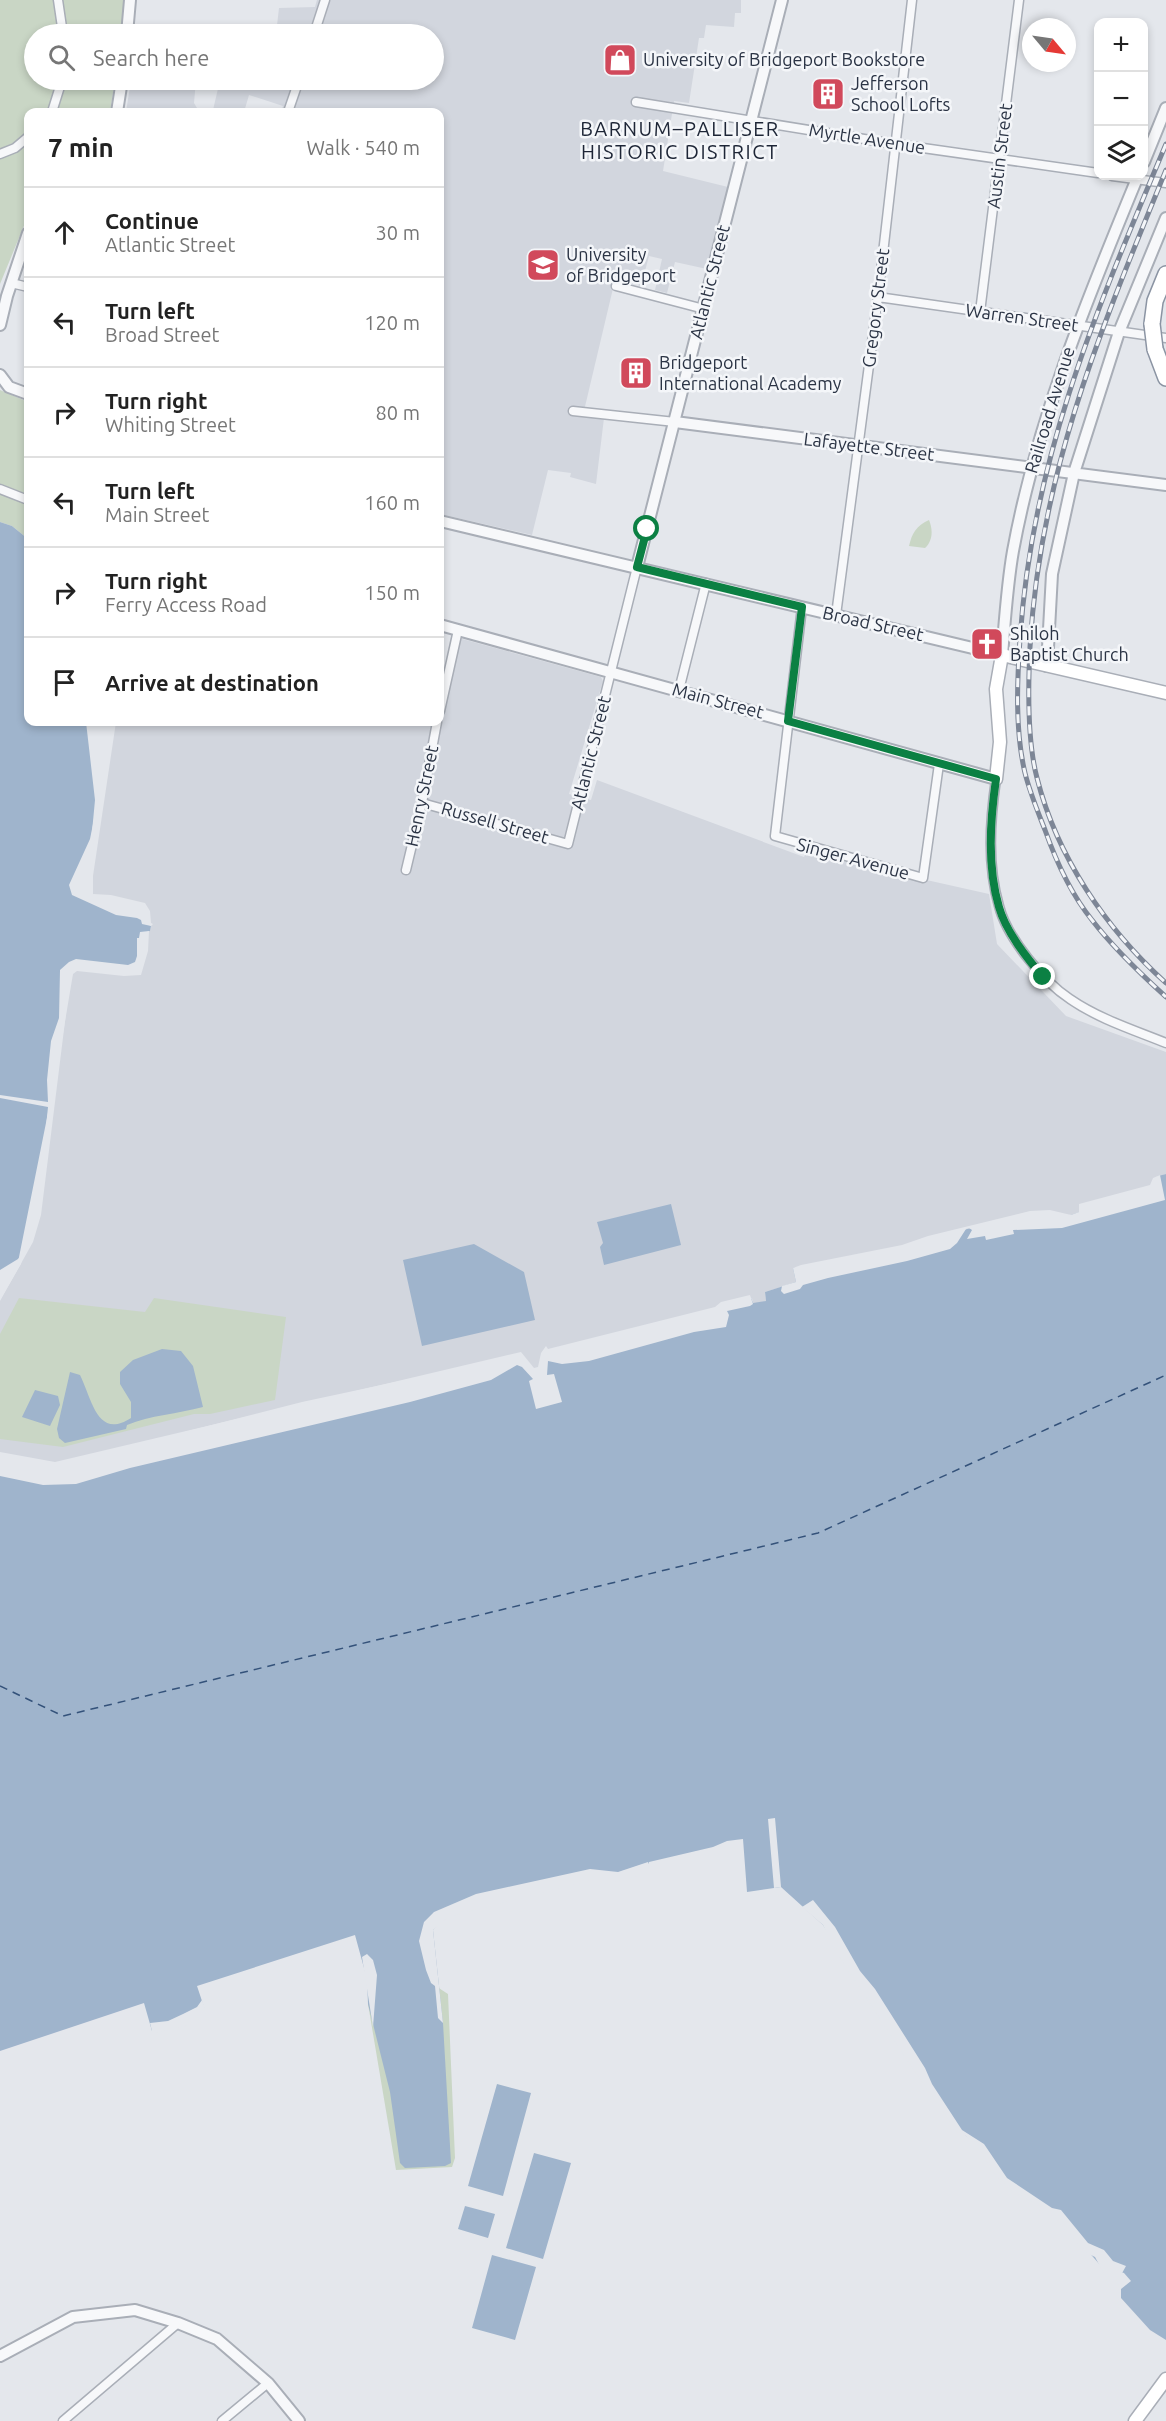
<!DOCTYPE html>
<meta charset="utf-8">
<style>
body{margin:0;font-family:Ubuntu,sans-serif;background:#f6f6f6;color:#222}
.controls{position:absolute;right:18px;top:18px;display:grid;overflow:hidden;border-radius:12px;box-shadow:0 3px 9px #0003}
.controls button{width:54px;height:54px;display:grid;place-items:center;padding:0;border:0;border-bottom:2px solid #e0e0e0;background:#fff;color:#222;font:30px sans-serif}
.compass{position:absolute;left:1022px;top:18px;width:54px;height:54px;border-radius:50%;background:#fff;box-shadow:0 3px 9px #0003;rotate:119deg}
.stop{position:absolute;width:18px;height:18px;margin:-14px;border:4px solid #0b8043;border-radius:50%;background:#fff}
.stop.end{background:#0b8043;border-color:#fff;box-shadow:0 2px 6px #0008}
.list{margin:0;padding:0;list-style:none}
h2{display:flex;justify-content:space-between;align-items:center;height:78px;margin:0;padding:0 24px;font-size:26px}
h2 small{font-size:20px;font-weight:400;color:#767676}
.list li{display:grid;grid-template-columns:39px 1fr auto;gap:18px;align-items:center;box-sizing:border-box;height:90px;padding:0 24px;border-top:2px solid #e0e0e0}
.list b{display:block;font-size:22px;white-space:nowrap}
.list p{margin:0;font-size:20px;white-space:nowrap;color:#767676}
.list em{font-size:20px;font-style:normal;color:#767676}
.icon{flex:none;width:33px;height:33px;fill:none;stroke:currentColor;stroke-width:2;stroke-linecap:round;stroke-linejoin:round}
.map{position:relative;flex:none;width:1166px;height:2421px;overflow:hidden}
.search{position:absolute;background:#fff;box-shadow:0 3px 9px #0003;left:24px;top:24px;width:420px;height:66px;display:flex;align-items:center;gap:15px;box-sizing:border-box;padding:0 21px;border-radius:33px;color:#767676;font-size:22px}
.panel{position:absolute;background:#fff;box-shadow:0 3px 9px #0003;left:24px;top:108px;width:420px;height:618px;border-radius:12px}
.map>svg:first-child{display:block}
</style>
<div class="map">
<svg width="1166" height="2421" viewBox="0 0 1166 2421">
<rect width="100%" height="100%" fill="#e4e7ec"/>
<path fill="#d2d6de" d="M 317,0 L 741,0 L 741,13 L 735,13 L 734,27 L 706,25 L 704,38 L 699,38 L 689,103 L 674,101 L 663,171 L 728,187 L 707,269 L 675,262 L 667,293 L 655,290 L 662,259 L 649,256 L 641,286 L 615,280 L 583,415 L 604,418 L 596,484 L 570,477 L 571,473 L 548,470 L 532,535 L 440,514 L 440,112 L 281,112 L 283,106 L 249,95 L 244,112 L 126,112 L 131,80 L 196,80 L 194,103 L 197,108 L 205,111 L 213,110 L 220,80 L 434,80 L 434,34 L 276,34 L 279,8 L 315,7 Z
M 455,637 L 601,677 L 603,681 L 569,794 L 591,800 L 597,780 L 804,857 L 806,853 L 989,894 L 997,944 L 1066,1016 L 1166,1052 L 1166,1174 L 1158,1176 L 1151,1188 L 1083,1214 L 1010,1219 L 929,1238 L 903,1248 L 793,1268 L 797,1282 L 765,1292 L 766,1301 L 753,1304 L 752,1298 L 533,1371 L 522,1355 L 302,1402 L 55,1465 L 0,1454 L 0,1301 L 33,1242 L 41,1215 L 71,973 L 150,931 L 151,926 L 90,896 L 116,722 L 411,722 L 436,726 L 440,722 L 440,711 Z"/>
<path fill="#c9d6c5" d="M 0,0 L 124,0 L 121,34 L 34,34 L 34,80 L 115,80 L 110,112 L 28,112 L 28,216 L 0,284 Z
M 0,390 L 28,402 L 28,539 L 12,526 L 0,522 Z
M 929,520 C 933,529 933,541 925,548 L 909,546 C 912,533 916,526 929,520 Z
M 19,1298 L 145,1312 L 154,1298 L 286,1317 L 275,1400 L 210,1414 L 194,1414 L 63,1447 L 0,1439 L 0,1334 Z
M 431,1983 L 448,1994 L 455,2158 L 452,2167 L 396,2170 L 368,2004 L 377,1989 Z"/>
<path fill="#9fb4cc" d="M 0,522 L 12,526 L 28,539 L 28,722 L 86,722 L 95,800 L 90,853 L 90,896 L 111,898 L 151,926 L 150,931 L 147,932 L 140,972 L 76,968 L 71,973 L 51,1098 L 18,1262 L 0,1297 Z
M 1166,1174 L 1166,2340 L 1150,2330 L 1121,2298 L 1121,2289 L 1131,2281 L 1124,2273 L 1101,2266 L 1050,2208 L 1010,2185 L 984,2150 L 960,2131 L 912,2062 L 823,1925 L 781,1887 L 747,1892 L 743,1839 L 727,1841 L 713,1847 L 649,1862 L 645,1871 L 595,1876 L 446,1914 L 433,1930 L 443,2023 L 451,2163 L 445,2166 L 405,2168 L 400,2163 L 390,2092 L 368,2004 L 367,1979 L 355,1935 L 197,1986 L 205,2010 L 152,2031 L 144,2003 L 0,2051 L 0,1455 L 55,1465 L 522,1355 L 531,1369 L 540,1369 L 544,1354 L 751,1298 L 753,1303 L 766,1301 L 765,1292 L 796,1282 L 793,1268 L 903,1248 L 929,1238 L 1010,1219 L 1068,1216 L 1151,1188 L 1158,1176 Z
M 671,1204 L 681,1245 L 604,1265 L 600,1247 L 603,1243 L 597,1222 Z
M 474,1244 L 524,1272 L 535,1320 L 422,1346 L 403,1260 Z
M 162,1349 L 181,1351 L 193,1366 L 203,1407 C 178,1414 150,1415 127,1425 L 126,1429 L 65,1443 L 59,1438 L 57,1429 L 70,1372 L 80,1375 C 92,1399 97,1440 131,1418 L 131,1402 L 120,1384 L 120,1372 L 133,1360 Z
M 35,1390 L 58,1396 L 60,1405 L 50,1426 L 22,1417 Z
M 497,2084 L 531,2093 L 503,2196 L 468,2186 Z
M 534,2153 L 571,2163 L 543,2259 L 506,2248 Z
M 465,2206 L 495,2214 L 488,2238 L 458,2229 Z
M 492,2255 L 536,2267 L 515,2340 L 472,2328 Z"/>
<path fill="#e4e7ec" d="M 98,799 L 93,853 L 93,894 L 111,895 L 145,903 L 150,911 L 151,923 L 153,924 L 151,926 L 142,924 L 141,920 L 137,918 L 116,915 L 72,895 L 69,885 L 90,839 Z
M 149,931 L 148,951 L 141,975 L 124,976 L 77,971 L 73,974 L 44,1146 L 48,1107 L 0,1098 L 0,1095 L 48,1102 L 47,1080 L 51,1041 L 59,1018 L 60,970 L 69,962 L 76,959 L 128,965 L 135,962 L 137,956 L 137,938 L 139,938 L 140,932 Z
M 1160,1175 L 1165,1200 L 1062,1228 L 1013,1230 L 1014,1234 L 986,1240 L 985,1236 L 967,1239 L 972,1230 L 969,1228 L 966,1229 L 957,1243 L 950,1249 L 907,1261 L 828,1278 L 803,1285 L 800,1289 L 784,1294 L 781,1291 L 782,1286 L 796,1282 L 793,1268 L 801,1265 L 902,1245 L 928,1236 L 1030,1211 L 1050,1210 L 1071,1215 L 1079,1212 L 1079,1204 L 1150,1185 L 1153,1178 Z
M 23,1253 L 21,1264 L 0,1300 L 0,1270 L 18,1259 Z
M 750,1295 L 753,1304 L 750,1306 L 727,1311 L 729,1315 L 726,1327 L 694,1332 L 589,1361 L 562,1364 L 548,1361 L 547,1375 L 554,1374 L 562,1402 L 536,1409 L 529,1381 L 533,1379 L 522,1367 L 517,1365 L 491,1380 L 410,1402 L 130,1468 L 76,1484 L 43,1485 L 0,1476 L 0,1452 L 55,1462 L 521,1352 L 534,1368 L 538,1367 L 541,1353 L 546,1346 L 548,1349 L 715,1307 L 721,1302 Z
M 775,1818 L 781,1887 L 774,1888 L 768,1819 Z
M 648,1862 L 649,1869 L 646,1874 L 605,1884 L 595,1879 L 448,1917 L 433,1930 L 443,2023 L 438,2018 L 435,1986 L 431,1983 L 426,1970 L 419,1941 L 424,1922 L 434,1912 L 476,1894 L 590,1869 L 618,1872 Z
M 813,1900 L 835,1927 L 860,1971 L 875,1989 L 925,2068 L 932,2084 L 962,2130 L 984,2144 L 1007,2178 L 1052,2208 L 1061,2210 L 1088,2243 L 1104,2250 L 1113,2261 L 1126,2266 L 1121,2275 L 1103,2272 L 1095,2257 L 1087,2253 L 1048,2211 L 1008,2188 L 995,2174 L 981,2152 L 966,2136 L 958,2133 L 909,2063 L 837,1953 L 823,1925 L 802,1907 Z
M 367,1954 L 373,1960 L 377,1975 L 373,2027 L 362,1957 Z
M 202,2000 L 207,2013 L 189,2025 L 154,2033 L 152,2031 L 150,2023 L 168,2021 L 183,2014 L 197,2007 Z"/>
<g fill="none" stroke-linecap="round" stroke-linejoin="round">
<path stroke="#34527a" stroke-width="1.5" stroke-dasharray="8 6" stroke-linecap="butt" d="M 0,1686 L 63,1716 L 818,1533 L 1166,1375"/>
<g stroke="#a9aeb7" stroke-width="11">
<path id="minor" d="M 58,0 L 63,34
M 314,34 L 325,0
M 636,102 L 895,144 L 1098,173
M 52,112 L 62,80
M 288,112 L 299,80
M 0,154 L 15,148 L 28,137
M 1112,176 L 1166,183
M 11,283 L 28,287
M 616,286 L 704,309
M 878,297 L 1166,338
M 980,312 L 1019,0
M 573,411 L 675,422
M 0,489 L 28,500
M 802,607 L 775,836 L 923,878 L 939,764
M 836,615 L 878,297 L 912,0
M 679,690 L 706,583
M 440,711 L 458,630
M 996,779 C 990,821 987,865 999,906 C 1007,938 1044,982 1070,999 C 1099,1019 1134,1030 1166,1043
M 422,803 L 568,844 L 637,567
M 406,870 L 422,803 L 437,722
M 63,2421 L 178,2323
M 222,2421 L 268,2383"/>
</g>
<g stroke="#a9aeb7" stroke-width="14">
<path id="tertiary" d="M 127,34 L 130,0
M 117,112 L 122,80
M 1144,162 L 1166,108
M 0,325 L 7,296 L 28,233
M 0,375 L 9,387 L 28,394
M 675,422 L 1166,485
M 440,521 L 1002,655 C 1005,620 1007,585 1013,551 C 1037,420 1088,297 1138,176
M 637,567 L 782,0
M 440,625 L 996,779
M 1047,666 L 1052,574 L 1074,473 L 1119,332 L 1166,218
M 0,2356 L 73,2317 L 135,2310 L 178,2323 L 217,2339 L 268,2383 L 299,2421"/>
</g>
<g stroke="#a9aeb7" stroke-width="15">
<path id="secondary" d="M 996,779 L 1000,742 L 996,689 L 1002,655 L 1166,693
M 1135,2421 L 1166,2379"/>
</g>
<g stroke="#8b94a3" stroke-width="18">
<path id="motorway" d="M 1152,324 L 1155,301 L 1166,274
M 1155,349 L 1166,378"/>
</g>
<use href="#minor" stroke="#f7f8fa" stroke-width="8"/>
<use href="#tertiary" stroke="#f7f8fa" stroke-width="10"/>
<use href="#secondary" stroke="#fff" stroke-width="12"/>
<use href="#motorway" stroke="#fff" stroke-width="15"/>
<g stroke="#7d8696" stroke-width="5">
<path id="rail" d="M 1166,144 C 1097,309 1032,458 1020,639 C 1017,682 1015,731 1025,773 C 1030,793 1038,812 1045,830 C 1056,861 1071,894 1092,920 C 1111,945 1143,976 1166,997
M 1166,170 C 1101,329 1040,472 1030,647 C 1028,687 1027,740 1037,778 C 1057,857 1106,929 1166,983"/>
</g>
<use href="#rail" stroke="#f4f6f9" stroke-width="3" stroke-dasharray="9" stroke-linecap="butt"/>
<g stroke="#8b94a3" stroke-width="18" stroke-linecap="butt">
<path id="motorway-bridge" d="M 1152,324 L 1155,349"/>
</g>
<use href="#motorway-bridge" stroke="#fff" stroke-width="15"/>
</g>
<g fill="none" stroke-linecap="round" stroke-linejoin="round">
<path stroke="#0b8043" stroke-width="8" d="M 647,529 L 637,567 L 802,607 L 788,721 L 996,779 C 990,821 987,866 999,907 C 1006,932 1027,958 1043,977"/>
</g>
<defs>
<g id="shop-square" transform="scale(1.725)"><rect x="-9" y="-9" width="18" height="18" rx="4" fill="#d1495b" stroke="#f4f6f9"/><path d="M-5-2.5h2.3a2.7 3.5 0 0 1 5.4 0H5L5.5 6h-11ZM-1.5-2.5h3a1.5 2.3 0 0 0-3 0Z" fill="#fff"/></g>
<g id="building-square" transform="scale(1.725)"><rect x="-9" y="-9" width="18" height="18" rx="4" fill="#d1495b" stroke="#f4f6f9"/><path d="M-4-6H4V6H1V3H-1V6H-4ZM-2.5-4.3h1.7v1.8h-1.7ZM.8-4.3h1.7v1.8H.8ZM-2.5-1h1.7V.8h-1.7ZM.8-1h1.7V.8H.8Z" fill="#fff"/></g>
<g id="university-square" transform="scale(1.725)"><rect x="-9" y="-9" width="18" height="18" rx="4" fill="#d1495b" stroke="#f4f6f9"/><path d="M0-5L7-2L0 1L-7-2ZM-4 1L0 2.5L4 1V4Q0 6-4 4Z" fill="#fff"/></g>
<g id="church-square" transform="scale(1.725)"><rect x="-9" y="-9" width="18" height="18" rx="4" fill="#d1495b" stroke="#f4f6f9"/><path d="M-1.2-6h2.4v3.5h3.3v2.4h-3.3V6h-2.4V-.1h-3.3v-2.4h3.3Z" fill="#fff"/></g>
</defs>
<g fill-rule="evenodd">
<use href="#shop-square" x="620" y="60"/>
<use href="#building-square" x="828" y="94"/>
<use href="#university-square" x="543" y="265"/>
<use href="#building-square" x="636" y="373"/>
<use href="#church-square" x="987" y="644"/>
</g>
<g text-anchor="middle" stroke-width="5" stroke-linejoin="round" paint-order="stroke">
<g font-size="18" fill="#2b3445" stroke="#f4f6f9" text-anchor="start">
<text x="643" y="66">University of Bridgeport Bookstore</text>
<text x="851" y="90">Jefferson<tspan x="851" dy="21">School Lofts</tspan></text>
<text x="566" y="261">University<tspan x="566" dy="21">of Bridgeport</tspan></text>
<text x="659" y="369">Bridgeport<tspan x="659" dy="21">International Academy</tspan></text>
<text x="1010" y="640">Shiloh<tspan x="1010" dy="21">Baptist Church</tspan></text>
</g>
<g font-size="18" fill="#2b3445" stroke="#f4f6f9">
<text transform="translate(867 139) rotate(9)" y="6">Myrtle Avenue</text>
<text transform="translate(1000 156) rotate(-83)" y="6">Austin Street</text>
<text transform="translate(710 282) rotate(-76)" y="6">Atlantic Street</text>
<text transform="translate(876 308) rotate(-83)" y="6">Gregory Street</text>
<text transform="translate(1022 318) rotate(8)" y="6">Warren Street</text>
<text transform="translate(1050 410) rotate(-73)" y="6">Railroad Avenue</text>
<text transform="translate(869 447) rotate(7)" y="6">Lafayette Street</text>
<text transform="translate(873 624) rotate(13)" y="6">Broad Street</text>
<text transform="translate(718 701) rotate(15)" y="6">Main Street</text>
<text transform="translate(591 753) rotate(-76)" y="6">Atlantic Street</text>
<text transform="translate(422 796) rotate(-78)" y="6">Henry Street</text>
<text transform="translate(495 823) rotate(16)" y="6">Russell Street</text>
<text transform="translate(853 859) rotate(15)" y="6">Singer Avenue</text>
</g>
<g font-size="20" letter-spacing="1.5" fill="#1d2536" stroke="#f4f6f9">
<text x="680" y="136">BARNUM–PALLISER<tspan x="680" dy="23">HISTORIC DISTRICT</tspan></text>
</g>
</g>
</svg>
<div class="controls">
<button>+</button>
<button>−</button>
<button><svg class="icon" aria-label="layers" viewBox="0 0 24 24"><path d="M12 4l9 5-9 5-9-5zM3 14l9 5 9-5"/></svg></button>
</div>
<svg class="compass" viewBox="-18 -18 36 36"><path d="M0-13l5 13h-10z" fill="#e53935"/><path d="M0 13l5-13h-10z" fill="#767676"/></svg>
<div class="stop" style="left:647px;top:529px"></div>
<div class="stop end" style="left:1043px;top:977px"></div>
<div class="search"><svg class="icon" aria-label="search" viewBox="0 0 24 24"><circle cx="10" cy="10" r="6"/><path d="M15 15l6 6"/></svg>Search here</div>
<section class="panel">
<h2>7 min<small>Walk · 540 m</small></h2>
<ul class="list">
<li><svg class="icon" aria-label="ahead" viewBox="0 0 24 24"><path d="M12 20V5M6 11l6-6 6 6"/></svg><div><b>Continue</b><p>Atlantic Street</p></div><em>30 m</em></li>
<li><svg class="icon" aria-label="left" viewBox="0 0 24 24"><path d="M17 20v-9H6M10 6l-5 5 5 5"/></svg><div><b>Turn left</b><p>Broad Street</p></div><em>120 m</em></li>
<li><svg class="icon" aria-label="right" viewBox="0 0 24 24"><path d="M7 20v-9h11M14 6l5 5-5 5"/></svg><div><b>Turn right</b><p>Whiting Street</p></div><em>80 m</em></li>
<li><svg class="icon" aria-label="left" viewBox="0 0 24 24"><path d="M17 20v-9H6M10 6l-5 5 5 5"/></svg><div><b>Turn left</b><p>Main Street</p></div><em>160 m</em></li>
<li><svg class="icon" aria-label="right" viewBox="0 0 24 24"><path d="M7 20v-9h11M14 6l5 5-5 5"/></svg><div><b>Turn right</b><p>Ferry Access Road</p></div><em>150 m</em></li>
<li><svg class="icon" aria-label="arrive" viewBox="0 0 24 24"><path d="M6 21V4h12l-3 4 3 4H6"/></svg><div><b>Arrive at destination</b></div></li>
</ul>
</section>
</div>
